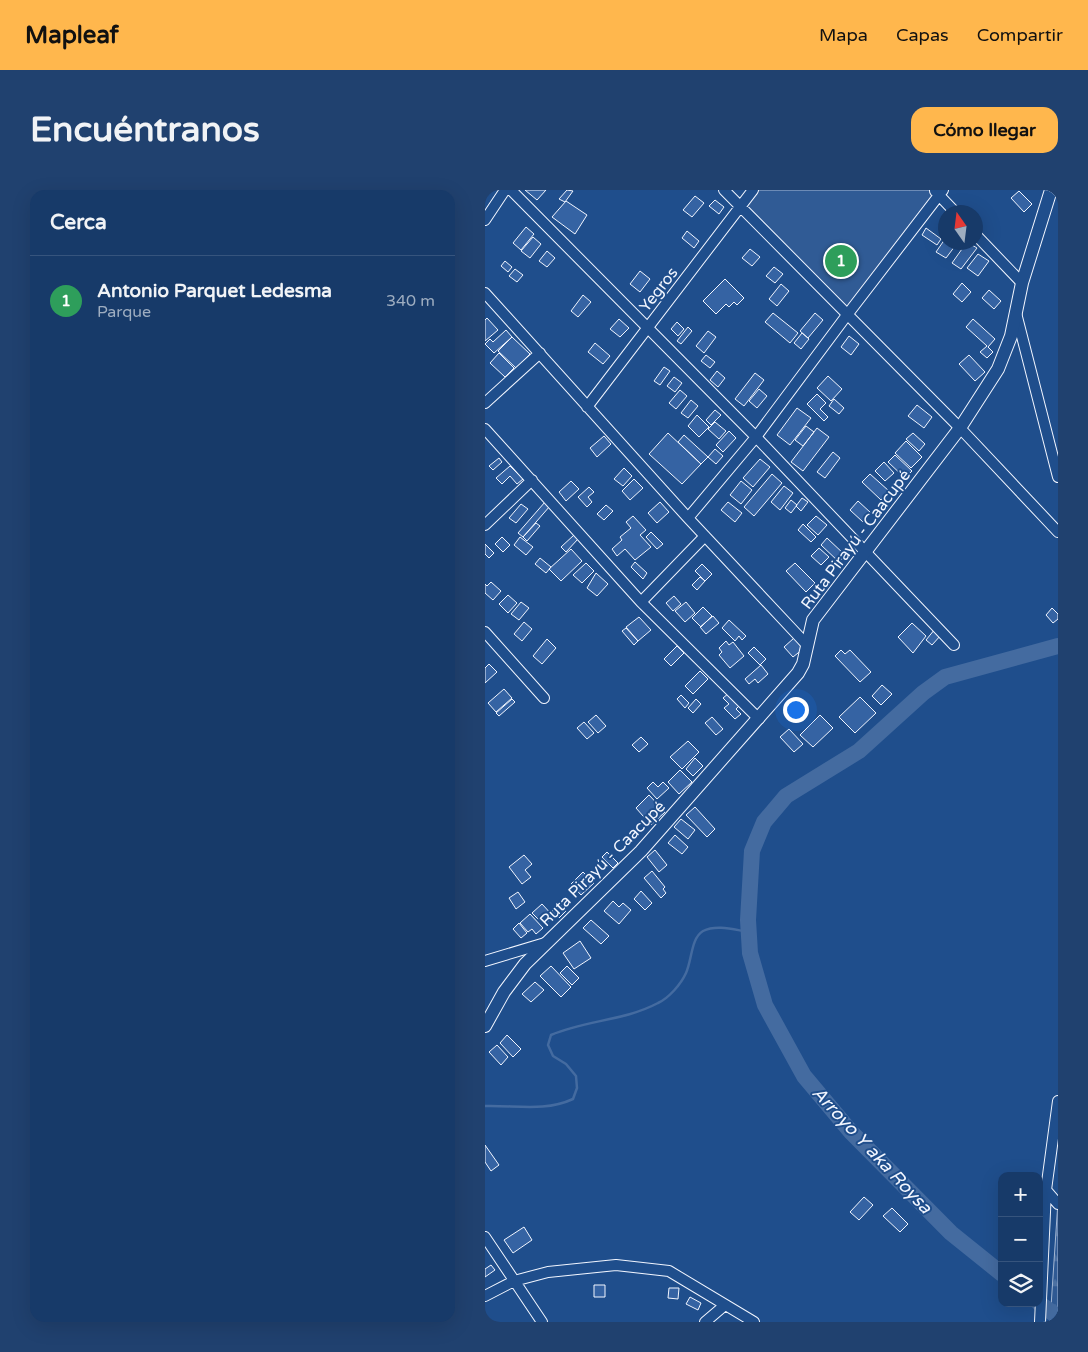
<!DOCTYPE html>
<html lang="es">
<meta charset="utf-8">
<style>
body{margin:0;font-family:"Varela Round",sans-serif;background:#20416f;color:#f1f3f6}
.controls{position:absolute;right:15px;bottom:15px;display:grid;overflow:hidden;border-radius:10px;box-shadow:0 5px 20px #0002}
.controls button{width:45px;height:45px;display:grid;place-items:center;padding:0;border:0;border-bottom:1px solid #36547d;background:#173a69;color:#f1f3f6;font:25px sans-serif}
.compass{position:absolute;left:453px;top:15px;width:45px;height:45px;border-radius:50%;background:#173a69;box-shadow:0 5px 20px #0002;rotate:346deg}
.you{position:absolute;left:310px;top:519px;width:18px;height:18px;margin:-12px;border:4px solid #fff;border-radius:50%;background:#1a73e8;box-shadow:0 0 0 8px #1a73e833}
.badge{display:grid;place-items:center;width:32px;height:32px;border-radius:50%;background:#ffb74d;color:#fff;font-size:16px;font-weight:700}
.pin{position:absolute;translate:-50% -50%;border:2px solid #fff;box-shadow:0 1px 5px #0006}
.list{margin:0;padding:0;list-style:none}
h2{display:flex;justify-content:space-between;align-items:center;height:65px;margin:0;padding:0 20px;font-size:21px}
h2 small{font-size:16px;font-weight:400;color:#9eadc0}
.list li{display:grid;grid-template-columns:32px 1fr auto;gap:15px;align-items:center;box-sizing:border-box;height:90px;padding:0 20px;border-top:1px solid #36547d}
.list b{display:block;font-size:19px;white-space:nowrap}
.list p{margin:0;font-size:16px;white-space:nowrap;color:#9eadc0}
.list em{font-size:16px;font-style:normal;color:#9eadc0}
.icon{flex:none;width:28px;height:28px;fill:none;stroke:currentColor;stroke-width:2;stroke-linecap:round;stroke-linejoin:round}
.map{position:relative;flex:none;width:573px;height:1132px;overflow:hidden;border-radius:15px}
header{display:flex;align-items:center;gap:30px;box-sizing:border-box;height:70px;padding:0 25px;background:#ffb74d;color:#111}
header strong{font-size:24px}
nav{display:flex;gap:28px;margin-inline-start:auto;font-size:18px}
.intro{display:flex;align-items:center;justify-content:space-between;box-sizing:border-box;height:120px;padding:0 30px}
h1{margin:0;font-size:35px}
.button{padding:12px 22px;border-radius:15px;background:#ffb74d;color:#111;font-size:18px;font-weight:700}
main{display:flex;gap:30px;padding:0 30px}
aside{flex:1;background:#173a69;border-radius:15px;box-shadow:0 5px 20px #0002}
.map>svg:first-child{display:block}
</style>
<header>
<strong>Mapleaf</strong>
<nav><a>Mapa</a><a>Capas</a><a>Compartir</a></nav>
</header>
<div class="intro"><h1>Encuéntranos</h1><a class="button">Cómo llegar</a></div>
<main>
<aside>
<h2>Cerca<small></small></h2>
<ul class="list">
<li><span class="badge" style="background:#2e9e5b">1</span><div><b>Antonio Parquet Ledesma</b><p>Parque</p></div><em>340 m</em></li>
</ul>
</aside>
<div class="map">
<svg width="573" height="1132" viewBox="0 0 573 1132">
<defs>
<pattern id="forest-firs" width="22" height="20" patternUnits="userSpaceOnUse" patternTransform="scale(1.25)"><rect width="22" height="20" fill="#305b95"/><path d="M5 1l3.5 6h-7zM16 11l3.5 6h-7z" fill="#4e73a5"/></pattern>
</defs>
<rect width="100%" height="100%" fill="#1f4e8c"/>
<path fill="url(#forest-firs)" stroke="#a8bbd7" d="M 573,1011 L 573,1132 L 565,1132 Z"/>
<path fill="#305b95" stroke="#a8bbd7" d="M 268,0 L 449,0 L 454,5 L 362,125 L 255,17 Z"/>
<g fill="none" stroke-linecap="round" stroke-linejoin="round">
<path stroke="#446ba0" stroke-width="2.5" d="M 0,916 C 30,915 60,922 88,909 L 92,898 L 91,886 L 81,874 L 68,866 L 63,855 L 66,845 C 101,830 139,831 173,813 C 184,808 196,794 201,783 C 207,770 206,748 218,741 C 232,734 250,740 264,742"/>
<path stroke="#446ba0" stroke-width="16" d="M 517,1084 L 466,1043 L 366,942 L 319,886 L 280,815 L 265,763 L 263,730 L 267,661 L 279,632 L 301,606 L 374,561 L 438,503 L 460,487 L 573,456
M 554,1113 L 573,1127"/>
</g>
<path fill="#3563a3" stroke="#f2f6ff" d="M 40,0 L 61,0 L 52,10 Z
M 82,0 L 88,1 L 80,12 L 74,9 Z
M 534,1 L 547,14 L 539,22 L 526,8 Z
M 210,6 L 219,13 L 207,27 L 198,20 Z
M 230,10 L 239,17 L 234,24 L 224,16 Z
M 81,11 L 102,25 L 90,44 L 67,27 Z
M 41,37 L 49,44 L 36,60 L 28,53 Z
M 441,38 L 456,49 L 452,55 L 437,45 Z
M 202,41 L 214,51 L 209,58 L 197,48 Z
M 48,47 L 56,54 L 45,68 L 36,61 Z
M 460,49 L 460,52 L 473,52 L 461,68 L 451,62 Z
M 482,52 L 492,58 L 476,79 L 467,73 Z
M 265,59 L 275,67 L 267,76 L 257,68 Z
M 62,61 L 70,68 L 62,77 L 54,71 Z
M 493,64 L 504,71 L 493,86 L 482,78 Z
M 20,71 L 27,77 L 23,82 L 16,76 Z
M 289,77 L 298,84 L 290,93 L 281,86 Z
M 30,79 L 38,85 L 32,92 L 24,86 Z
M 155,81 L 165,89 L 155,102 L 145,94 Z
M 240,89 L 259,108 L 252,115 L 249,112 L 244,117 L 241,114 L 231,124 L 218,111 Z
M 477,93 L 486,102 L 477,112 L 468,104 Z
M 296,94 L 304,101 L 292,116 L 284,109 Z
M 504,100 L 516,111 L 509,119 L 497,108 Z
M 98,105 L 106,112 L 93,127 L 86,121 Z
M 288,123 L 313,143 L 305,153 L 280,132 Z
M 330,123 L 338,130 L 323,148 L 315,141 Z
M 2,128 L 13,140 L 0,151 L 0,130 Z
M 134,129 L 144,138 L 135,147 L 125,139 Z
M 488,129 L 510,149 L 503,157 L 508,162 L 502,168 L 495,162 L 502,156 L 481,137 Z
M 192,132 L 199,139 L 193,146 L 186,139 Z
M 203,137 L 207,141 L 196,154 L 192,151 Z
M 21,140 L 27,147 L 9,163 L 0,154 L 5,149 L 8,152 Z
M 223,141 L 231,147 L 219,163 L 211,156 Z
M 317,143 L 324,149 L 316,159 L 309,153 Z
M 364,146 L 374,154 L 366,165 L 356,157 Z
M 27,147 L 45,164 L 31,178 L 13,161 Z
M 110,153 L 125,166 L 118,174 L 103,162 Z
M 14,163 L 29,178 L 20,187 L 5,173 Z
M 221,165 L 230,172 L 225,178 L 216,171 Z
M 484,165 L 500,182 L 490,191 L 474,174 Z
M 179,177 L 185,181 L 175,195 L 169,191 Z
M 232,181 L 240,188 L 233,197 L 225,190 Z
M 270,183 L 279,190 L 259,216 L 250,209 Z
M 343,186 L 357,199 L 346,211 L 332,198 Z
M 189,187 L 197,193 L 190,202 L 182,196 Z
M 274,199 L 282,206 L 272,218 L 264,211 Z
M 195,200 L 202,206 L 191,219 L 184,213 Z
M 332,204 L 341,213 L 335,219 L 343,227 L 339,231 L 322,214 Z
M 349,209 L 359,218 L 354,224 L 344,216 Z
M 206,210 L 213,216 L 203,228 L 196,223 Z
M 432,215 L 447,227 L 439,238 L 423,226 Z
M 312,218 L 326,228 L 305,255 L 292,245 Z
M 230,220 L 236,225 L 226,235 L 221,230 Z
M 212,225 L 224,237 L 214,247 L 203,236 Z
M 230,232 L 241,241 L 234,249 L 223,239 Z
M 321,236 L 329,242 L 318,256 L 310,250 Z
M 332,238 L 344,247 L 318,281 L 306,272 Z
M 244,241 L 251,248 L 238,262 L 231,255 Z
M 183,243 L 216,274 L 197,294 L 164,264 Z
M 428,243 L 440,254 L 434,261 L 421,249 Z
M 199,245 L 223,267 L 216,274 L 193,252 Z
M 119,246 L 126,254 L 112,267 L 105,258 Z
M 421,251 L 437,267 L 426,278 L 410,263 Z
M 230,259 L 238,266 L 231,274 L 223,267 Z
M 348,262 L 355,268 L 340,288 L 332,282 Z
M 410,265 L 427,281 L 420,288 L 403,272 Z
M 14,268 L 17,272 L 8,280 L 4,276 Z
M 275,269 L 285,277 L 268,297 L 258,288 Z
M 399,272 L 409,283 L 400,291 L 390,281 Z
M 25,276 L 38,289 L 32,294 L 25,286 L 17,294 L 11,288 Z
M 139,278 L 147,286 L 138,296 L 129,289 Z
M 287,284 L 297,293 L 269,326 L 259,317 Z
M 385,284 L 404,301 L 396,310 L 377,292 Z
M 149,289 L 158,298 L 145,310 L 137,301 Z
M 86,291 L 94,299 L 81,311 L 74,302 Z
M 256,291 L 267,300 L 256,314 L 245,305 Z
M 299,296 L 308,303 L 295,320 L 286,312 Z
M 104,297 L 109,302 L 103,307 L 107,312 L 102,317 L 93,307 Z
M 317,308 L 323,312 L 316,321 L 311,316 Z
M 306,310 L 312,315 L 306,323 L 300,318 Z
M 373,311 L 386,323 L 378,332 L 365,320 Z
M 60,312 L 65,316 L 38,347 L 33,343 Z
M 175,312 L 184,322 L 172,333 L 163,323 Z
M 243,312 L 257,323 L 250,332 L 236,320 Z
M 36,314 L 43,319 L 31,333 L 24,328 Z
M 121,315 L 128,321 L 119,330 L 112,324 Z
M 148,326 L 161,340 L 155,345 L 166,357 L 150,370 L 140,359 L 132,366 L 127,359 L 137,350 L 135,347 L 146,338 L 141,332 Z
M 331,326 L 342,335 L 333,345 L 322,335 Z
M 51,333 L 55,336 L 42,351 L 38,347 Z
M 318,334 L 331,347 L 326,352 L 313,340 Z
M 166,342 L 178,354 L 172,359 L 161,347 Z
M 89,345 L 93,349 L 81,362 L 76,357 Z
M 17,347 L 25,355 L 18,362 L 10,354 Z
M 35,347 L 48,357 L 41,365 L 29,355 Z
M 342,348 L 360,365 L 354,372 L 336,355 Z
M 0,354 L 9,363 L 4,368 L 0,364 Z
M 334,358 L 344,367 L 336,375 L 326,366 Z
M 86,359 L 97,371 L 76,391 L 64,379 Z
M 55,368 L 66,377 L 61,383 L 50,374 Z
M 150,372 L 162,383 L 158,389 L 146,377 Z
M 101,373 L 109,381 L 97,393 L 88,385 Z
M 310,373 L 330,393 L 321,402 L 301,381 Z
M 217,374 L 227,384 L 220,391 L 210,381 Z
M 111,383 L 123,394 L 112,406 L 102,398 Z
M 215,387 L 220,391 L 212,400 L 207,395 Z
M 6,392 L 16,401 L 8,410 L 0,403 L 0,394 L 2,396 Z
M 23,405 L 32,413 L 23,423 L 14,414 Z
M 189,406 L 196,414 L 188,421 L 181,413 Z
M 36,412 L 44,418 L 34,430 L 26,424 Z
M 201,412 L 210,423 L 200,432 L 190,421 Z
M 218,417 L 227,426 L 216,437 L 207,428 Z
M 567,418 L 573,424 L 573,429 L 568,433 L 561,425 Z
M 228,426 L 234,433 L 221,444 L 215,437 Z
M 154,427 L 166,440 L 153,451 L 141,437 Z
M 244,430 L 261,446 L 257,450 L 254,446 L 250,451 L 237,438 Z
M 39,432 L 47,439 L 37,451 L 29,444 Z
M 427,433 L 441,446 L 428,463 L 413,447 Z
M 141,438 L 153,451 L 149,455 L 137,441 Z
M 450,439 L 456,445 L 447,455 L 441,450 Z
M 309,448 L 318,459 L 308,467 L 299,457 Z
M 62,449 L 71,458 L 57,474 L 48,466 Z
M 241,451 L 244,455 L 248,452 L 259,466 L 245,478 L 234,465 L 237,462 L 234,458 Z
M 192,456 L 199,463 L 186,476 L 179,469 Z
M 269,457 L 281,469 L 275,475 L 263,463 Z
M 356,460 L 360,464 L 365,460 L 386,482 L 375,492 L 350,466 Z
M 4,474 L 12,482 L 0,493 L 0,478 Z
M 276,475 L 283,484 L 273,493 L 270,489 L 264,494 L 260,489 Z
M 215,481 L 223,489 L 208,504 L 200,496 Z
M 397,495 L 407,504 L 396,515 L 387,506 Z
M 19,499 L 27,508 L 11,522 L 3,513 Z
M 244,503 L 255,515 L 251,519 L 256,524 L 250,529 L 239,518 L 244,514 L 238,508 Z
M 196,505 L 204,513 L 200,518 L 192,509 Z
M 375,507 L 391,523 L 370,543 L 354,527 Z
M 27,509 L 30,512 L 14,526 L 11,523 Z
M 211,509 L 216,514 L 208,523 L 203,518 Z
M 111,525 L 121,536 L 113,543 L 103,532 Z
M 335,525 L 348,538 L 328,557 L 315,545 Z
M 227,527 L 238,539 L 231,545 L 220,533 Z
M 99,532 L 109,543 L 102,549 L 92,538 Z
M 304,539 L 318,554 L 309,562 L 295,547 Z
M 156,547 L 163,554 L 154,562 L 147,555 Z
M 203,551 L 214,562 L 197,579 L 185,567 Z
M 210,568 L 218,576 L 208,586 L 201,579 Z
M 195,580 L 207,592 L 194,604 L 183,592 Z
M 168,592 L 173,597 L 178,592 L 184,598 L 172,609 L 162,598 Z
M 164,605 L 180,622 L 166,635 L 151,618 Z
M 210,617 L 230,639 L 222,647 L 201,625 Z
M 196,629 L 210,640 L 203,649 L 189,637 Z
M 190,645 L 203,657 L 197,664 L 183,653 Z
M 170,660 L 182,675 L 174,682 L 162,667 Z
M 122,662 L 133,673 L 128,678 L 117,667 Z
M 39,665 L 47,674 L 40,680 L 46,687 L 37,694 L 24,677 Z
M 167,681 L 180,697 L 178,699 L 181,703 L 176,708 L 159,688 Z
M 98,682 L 109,693 L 96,705 L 86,694 Z
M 156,701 L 167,713 L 160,720 L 149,709 Z
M 33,702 L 40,712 L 31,719 L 24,708 Z
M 128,711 L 134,717 L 138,713 L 146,720 L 134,734 L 119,721 Z
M 57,714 L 69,727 L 61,733 L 57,729 L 55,731 L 47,723 Z
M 75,714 L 81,721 L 74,728 L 67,721 Z
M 45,724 L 58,738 L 51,744 L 47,739 L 43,742 L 35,733 Z
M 106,730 L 124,746 L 116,754 L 98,738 Z
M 34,733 L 42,743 L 36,748 L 28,739 Z
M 95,751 L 106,768 L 89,779 L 78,763 Z
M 66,776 L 86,797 L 76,807 L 55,786 Z
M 82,776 L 94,788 L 87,795 L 75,783 Z
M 50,792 L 59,800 L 46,812 L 37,804 Z
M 22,845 L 36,859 L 28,867 L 15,853 Z
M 12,855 L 23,867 L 16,875 L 4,862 Z
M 0,955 L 14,975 L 6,981 L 0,972 Z
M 379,1007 L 388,1015 L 374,1030 L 365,1022 Z
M 407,1018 L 423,1034 L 415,1042 L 398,1026 Z
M 39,1037 L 47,1050 L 28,1063 L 19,1050 Z
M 6,1075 L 10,1080 L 0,1087 L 0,1079 Z
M 109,1095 L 120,1095 L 120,1107 L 109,1107 Z
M 184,1098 L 194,1098 L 193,1109 L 183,1108 Z
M 205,1107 L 216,1113 L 213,1120 L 201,1114 Z"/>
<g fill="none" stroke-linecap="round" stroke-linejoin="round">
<g stroke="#f2f6ff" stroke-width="12">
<path id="minor" d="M 26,0 L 271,247 L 469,455
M 239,0 L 475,238 L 573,342
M 450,1 L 470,22
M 0,30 L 20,0
M 490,44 L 537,93
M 0,103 L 203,328 L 322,455
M 531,123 L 573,287
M 0,213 L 55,163
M 102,217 L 268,0
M 0,239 L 156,412 L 274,529
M 203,328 L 271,247 L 362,125 L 458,0
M 0,335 L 47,290
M 156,412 L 220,346
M 0,442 L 59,508
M 0,771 L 60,753
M 561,1000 L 573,1014
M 0,1047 L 57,1132
M 0,1106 L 29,1091 L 63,1082 L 131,1075 L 184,1081 L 269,1132
M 220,1132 L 240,1115
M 555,1132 L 561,1000 L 573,911"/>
</g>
<g stroke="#f2f6ff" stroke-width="14">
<path id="major" d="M 0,836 L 19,802 L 40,774 L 156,661 L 313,483 L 318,474 L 328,430 L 475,238 L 513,179 L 526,146 L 537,93 L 566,0"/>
</g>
<use href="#minor" stroke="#1f4e8c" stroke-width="10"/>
<use href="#major" stroke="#1f4e8c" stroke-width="12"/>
</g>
<g text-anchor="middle" stroke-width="4" stroke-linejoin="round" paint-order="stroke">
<g font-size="16" fill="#f2f6ff" stroke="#1f4e8c">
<text transform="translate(173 99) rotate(-52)" y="6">Yegros</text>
<text transform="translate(370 349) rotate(-53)" y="6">Ruta Pirayú - Caacupé</text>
<text transform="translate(117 673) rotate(-45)" y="6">Ruta Pirayú - Caacupé</text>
</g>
<g font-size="18" font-style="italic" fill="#f2f6ff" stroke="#1f4e8c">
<text transform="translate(387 960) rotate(47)" y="6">Arroyo Y aka Roysa</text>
</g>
</g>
</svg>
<div class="controls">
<button>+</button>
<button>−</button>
<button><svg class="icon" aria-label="layers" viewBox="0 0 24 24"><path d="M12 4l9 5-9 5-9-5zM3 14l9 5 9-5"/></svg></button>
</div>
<svg class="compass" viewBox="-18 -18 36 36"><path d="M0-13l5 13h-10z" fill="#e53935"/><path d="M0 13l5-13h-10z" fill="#9eadc0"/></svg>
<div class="you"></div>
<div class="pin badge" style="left:356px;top:71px;background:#2e9e5b">1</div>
</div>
</main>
